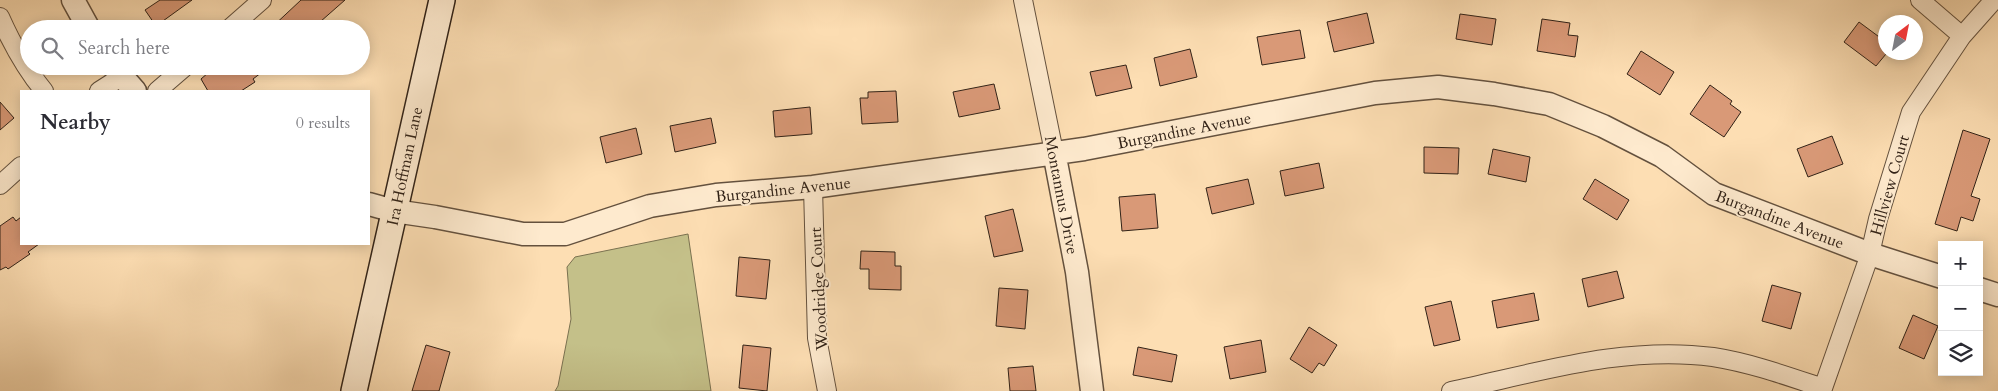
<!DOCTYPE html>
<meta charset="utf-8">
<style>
body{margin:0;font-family:Cardo,serif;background:#f7f7f7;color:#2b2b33}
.controls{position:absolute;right:15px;bottom:15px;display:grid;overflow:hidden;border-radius:0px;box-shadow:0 2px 12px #0003}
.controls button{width:45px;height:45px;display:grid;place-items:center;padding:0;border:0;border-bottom:1px solid #e1e1e2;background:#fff;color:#2b2b33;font:25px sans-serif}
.compass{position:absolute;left:1878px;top:15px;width:45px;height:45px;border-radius:50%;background:#fff;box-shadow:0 2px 12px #0003;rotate:32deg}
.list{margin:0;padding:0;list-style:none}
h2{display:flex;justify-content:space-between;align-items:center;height:65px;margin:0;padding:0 20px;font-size:21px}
h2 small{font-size:16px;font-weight:400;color:#7c7c81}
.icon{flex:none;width:28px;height:28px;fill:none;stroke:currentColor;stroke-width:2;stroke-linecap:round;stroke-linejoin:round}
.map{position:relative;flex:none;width:1998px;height:391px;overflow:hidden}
.search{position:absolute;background:#fff;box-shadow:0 2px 12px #0003;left:20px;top:20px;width:350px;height:55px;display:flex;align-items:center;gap:12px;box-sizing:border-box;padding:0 18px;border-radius:28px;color:#7c7c81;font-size:19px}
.panel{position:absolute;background:#fff;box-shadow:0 2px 12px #0003;left:20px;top:90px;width:350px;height:155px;border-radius:0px}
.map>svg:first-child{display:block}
</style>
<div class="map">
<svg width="1998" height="391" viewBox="0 0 1998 391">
<rect width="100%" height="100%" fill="#fddeb3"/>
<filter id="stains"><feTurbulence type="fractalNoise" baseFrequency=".004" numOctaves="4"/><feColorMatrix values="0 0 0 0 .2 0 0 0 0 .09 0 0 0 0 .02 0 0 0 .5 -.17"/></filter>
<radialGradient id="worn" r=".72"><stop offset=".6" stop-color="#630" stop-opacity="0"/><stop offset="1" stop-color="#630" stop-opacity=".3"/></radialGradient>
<path fill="#c4c089" stroke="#7a7150" d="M 688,234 L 711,391 L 555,391 L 558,386 L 571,319 L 567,267 L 575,257 Z"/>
<path fill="#d99977" stroke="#312217" d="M 160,0 L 192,0 L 156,26 L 145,10 Z
M 301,0 L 345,0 L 312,29 L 270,29 Z
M 1367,13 L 1374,43 L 1334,52 L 1327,22 Z
M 1460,14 L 1496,19 L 1492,45 L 1456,39 Z
M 1542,19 L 1570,23 L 1568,35 L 1578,36 L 1575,57 L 1537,51 Z
M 1859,22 L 1886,42 L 1886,54 L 1876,66 L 1844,42 Z
M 1300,30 L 1305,58 L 1262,65 L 1257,37 Z
M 1190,49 L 1197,77 L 1160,86 L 1154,58 Z
M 1641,51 L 1674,72 L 1660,95 L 1627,74 Z
M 1126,65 L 1132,88 L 1096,96 L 1090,72 Z
M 216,66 L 270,66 L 253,79 L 255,82 L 241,91 L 208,91 L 201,79 Z
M 994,84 L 1000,109 L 959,117 L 953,92 Z
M 1710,85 L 1732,101 L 1730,104 L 1741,112 L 1724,137 L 1690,114 Z
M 896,91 L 898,122 L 862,124 L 860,98 L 868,98 L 868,92 Z
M 0,102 L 14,118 L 0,130 Z
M 810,107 L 812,134 L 775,137 L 773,111 Z
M 711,118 L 716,143 L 675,152 L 670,126 Z
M 636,128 L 642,154 L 606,163 L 600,137 Z
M 1963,130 L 1990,139 L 1971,196 L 1980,199 L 1973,221 L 1961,217 L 1957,231 L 1935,224 Z
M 1832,136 L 1843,164 L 1808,177 L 1797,149 Z
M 1424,147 L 1459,148 L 1458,174 L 1424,173 Z
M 1493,149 L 1530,157 L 1526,182 L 1488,174 Z
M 1319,163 L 1324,188 L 1285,196 L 1280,171 Z
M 1248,179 L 1254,204 L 1212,214 L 1206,188 Z
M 1595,179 L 1629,200 L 1617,220 L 1583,199 Z
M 1155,194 L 1158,228 L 1122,231 L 1119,197 Z
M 1013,209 L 1023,251 L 994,257 L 985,216 Z
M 13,217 L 16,221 L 21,217 L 21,244 L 39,244 L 28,252 L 30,254 L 8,269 L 6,267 L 0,270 L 0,226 Z
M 861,251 L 895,252 L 895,266 L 901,266 L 901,290 L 869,289 L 869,269 L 860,269 Z
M 739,257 L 770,260 L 766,299 L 736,296 Z
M 1617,271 L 1624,298 L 1588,307 L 1582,279 Z
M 1772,285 L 1801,293 L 1791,329 L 1762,321 Z
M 999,288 L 1028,290 L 1025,329 L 996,326 Z
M 1534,293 L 1539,320 L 1497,328 L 1492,301 Z
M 1451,301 L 1460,340 L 1434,346 L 1425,307 Z
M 1913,315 L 1938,326 L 1924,359 L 1899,348 Z
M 1309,327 L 1337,345 L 1324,366 L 1319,363 L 1312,373 L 1290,359 Z
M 1261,340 L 1266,372 L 1230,379 L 1224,347 Z
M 426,345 L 450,352 L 439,391 L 412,391 Z
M 743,345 L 771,348 L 767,391 L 739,388 Z
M 1138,347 L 1177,355 L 1172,382 L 1133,375 Z
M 1033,366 L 1036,391 L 1010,391 L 1008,368 Z"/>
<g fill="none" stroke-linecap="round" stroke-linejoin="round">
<g stroke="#64513e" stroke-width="20">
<path id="minor" d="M 1023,0 L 1054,152
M 1920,0 L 1962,36
M 0,17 C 12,44 25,68 44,91
M 229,29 L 262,0
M 99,91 L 121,77
M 157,91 L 186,66
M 0,185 L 21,166
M 813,187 L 817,338 L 827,391
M 1451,391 C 1537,373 1624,345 1713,357 C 1751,363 1787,376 1823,388
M 1822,391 L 1870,254 L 1878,219 L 1911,112 L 1962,36 L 1994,0"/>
</g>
<g stroke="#64513e" stroke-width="25">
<path id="tertiary" d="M 73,0 L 89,29
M 113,66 L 135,91
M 1054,152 L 1077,272 L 1092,391
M 369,204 L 394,211 L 435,217 L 523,234 L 565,234 L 650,206 L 716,195 L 813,187 L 1084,149 L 1375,93 L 1438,87 L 1494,94 L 1549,104 L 1603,126 L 1662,156 L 1714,194 L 1870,254 L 1942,277
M 1979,289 L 1998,295"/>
</g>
<g stroke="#312217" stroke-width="28">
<path id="secondary" d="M 354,391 L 442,0"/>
</g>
<use href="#minor" stroke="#feeace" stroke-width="18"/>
<use href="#tertiary" stroke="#feeace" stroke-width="22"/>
<use href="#secondary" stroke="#feeace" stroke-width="25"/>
</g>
<g text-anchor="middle" stroke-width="4" stroke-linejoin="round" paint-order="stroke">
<g font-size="16" fill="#312217" stroke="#feeace">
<text transform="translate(1184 130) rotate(-11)" y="6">Burgandine Avenue</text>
<text transform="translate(404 166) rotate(-78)" y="6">Ira Hoffman Lane</text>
<text transform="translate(1889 185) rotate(-74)" y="6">Hillview Court</text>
<text transform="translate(783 189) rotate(-6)" y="6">Burgandine Avenue</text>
<text transform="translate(1062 195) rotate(79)" y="6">Montannus Drive</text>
<text transform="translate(1780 219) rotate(21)" y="6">Burgandine Avenue</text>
<text transform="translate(818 289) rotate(-93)" y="6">Woodridge Court</text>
</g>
</g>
<rect width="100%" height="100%" filter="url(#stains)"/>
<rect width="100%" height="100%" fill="url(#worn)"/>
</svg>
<div class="controls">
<button>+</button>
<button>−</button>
<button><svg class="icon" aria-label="layers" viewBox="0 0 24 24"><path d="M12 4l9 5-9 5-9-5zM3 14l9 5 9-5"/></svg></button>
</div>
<svg class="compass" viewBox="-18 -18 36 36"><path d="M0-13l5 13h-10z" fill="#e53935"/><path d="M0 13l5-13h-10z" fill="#7c7c81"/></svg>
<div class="search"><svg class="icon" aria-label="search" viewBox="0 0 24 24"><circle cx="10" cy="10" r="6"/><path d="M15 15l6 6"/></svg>Search here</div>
<section class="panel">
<h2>Nearby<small>0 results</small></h2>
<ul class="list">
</ul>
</section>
</div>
